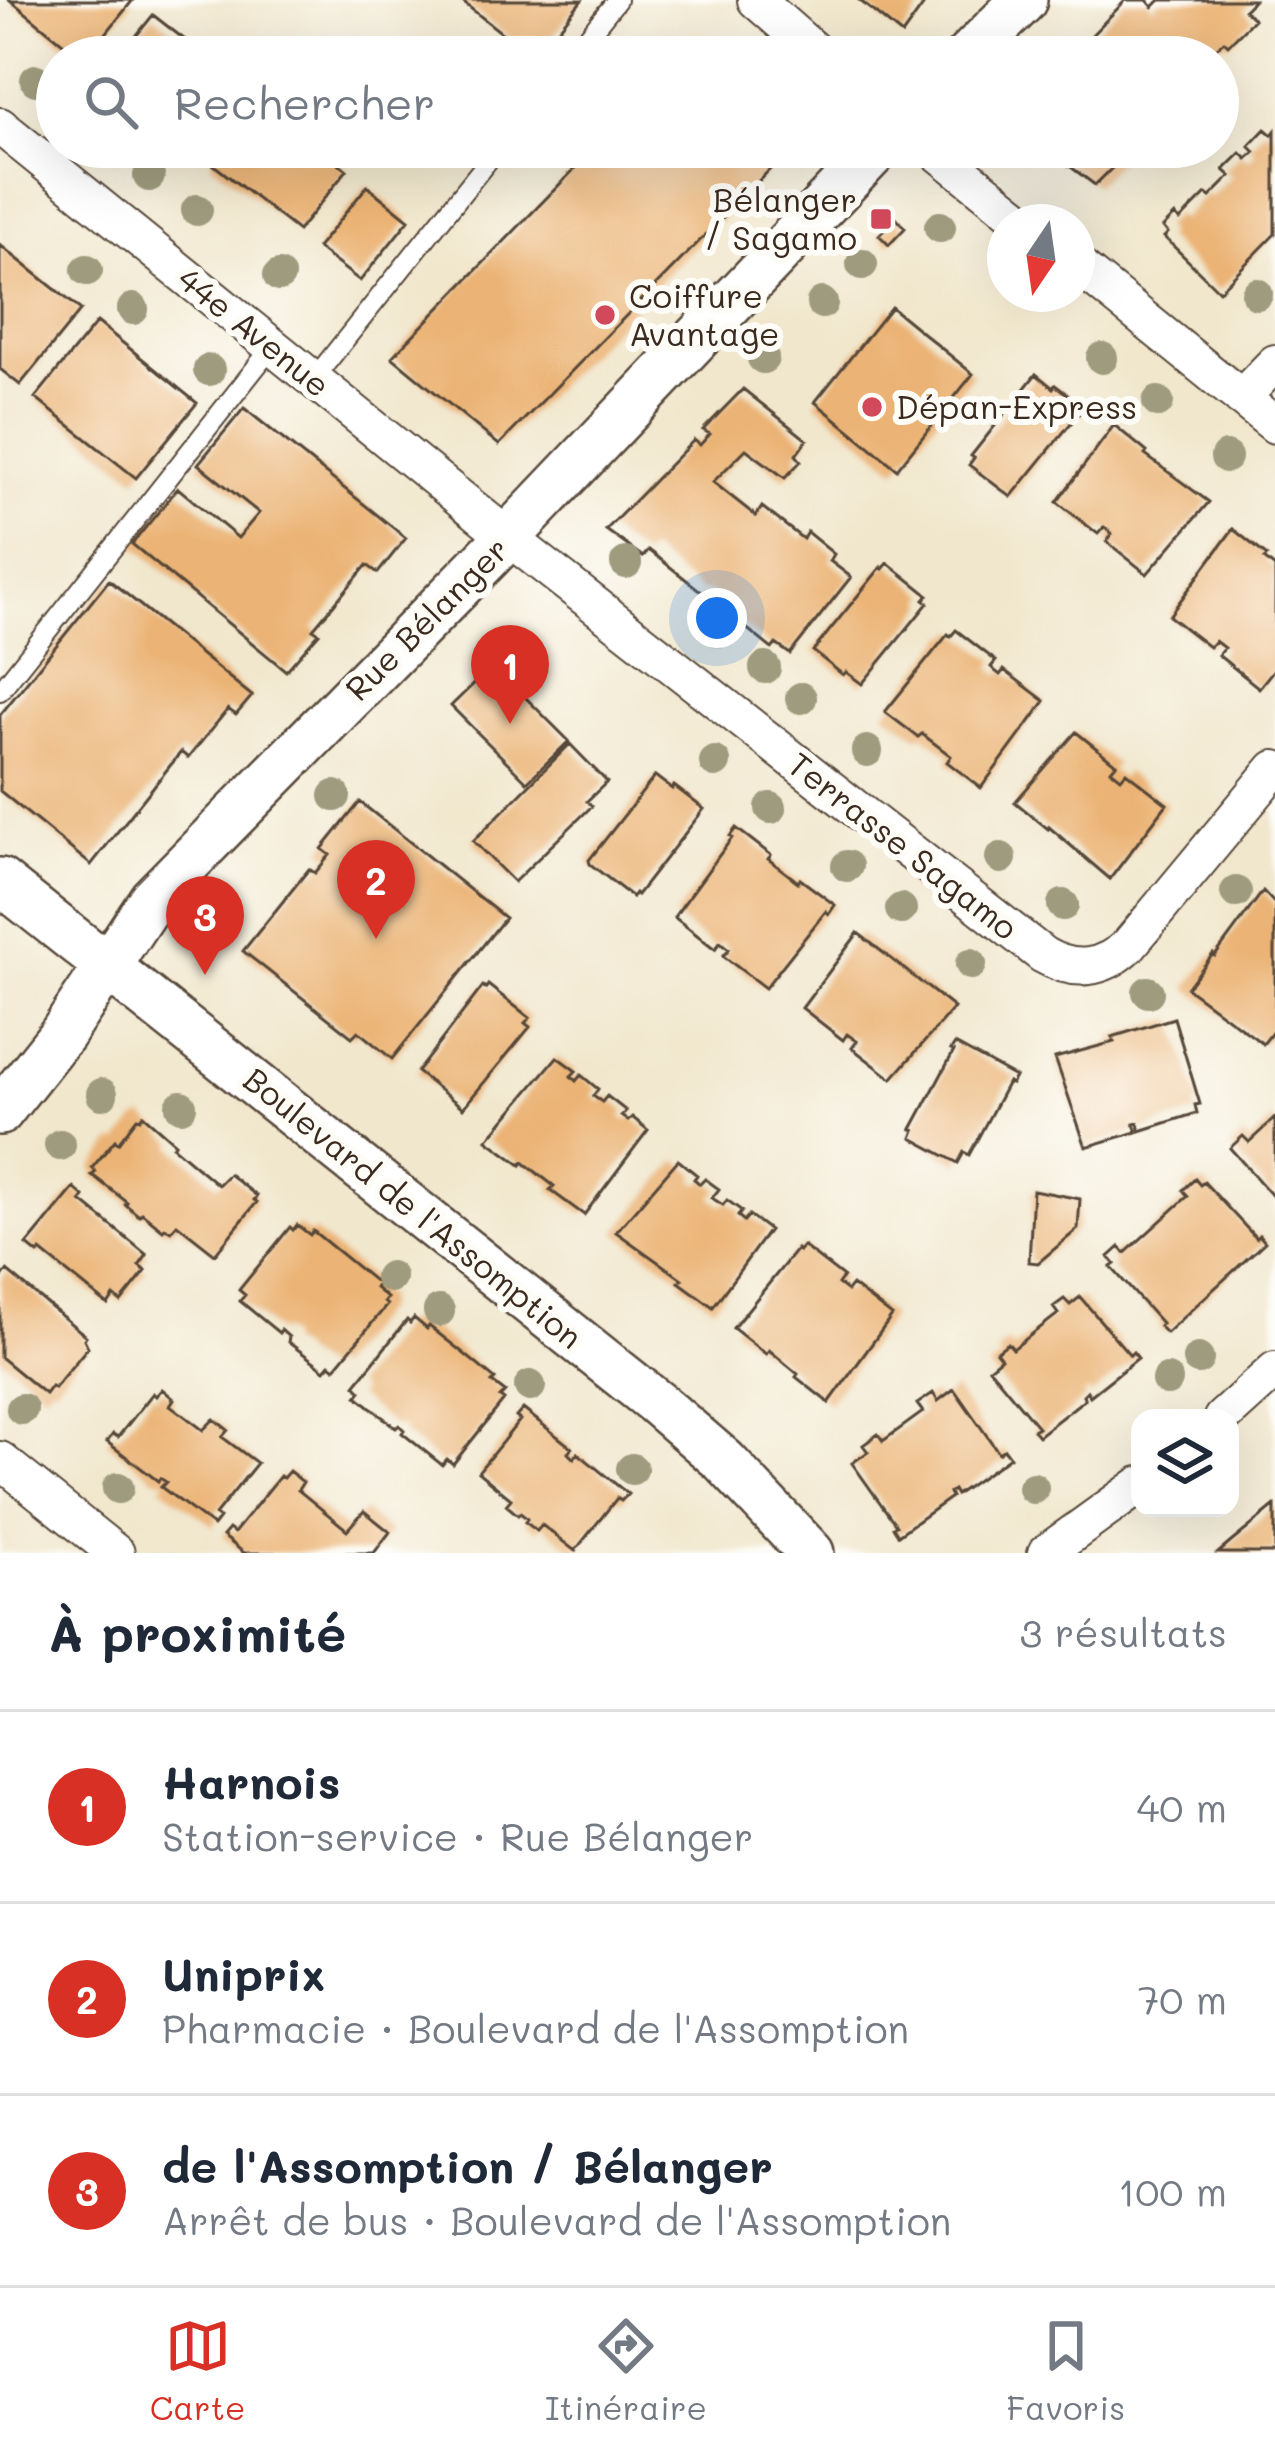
<!DOCTYPE html>
<html lang="fr">
<meta charset="utf-8">
<style>
body{margin:0;font-family:Mali,sans-serif;background:#f6f6f7;color:#1f2937}
.controls{position:absolute;right:36px;bottom:36px;display:grid;overflow:hidden;border-radius:24px;box-shadow:0 12px 48px #0002}
.controls button{width:108px;height:108px;display:grid;place-items:center;padding:0;border:0;border-bottom:3px solid #e0e1e3;background:#fff;color:#1f2937;font:60px sans-serif}
.compass{position:absolute;left:987px;top:204px;width:108px;height:108px;border-radius:50%;background:#fff;box-shadow:0 12px 48px #0002;rotate:193deg}
.you{position:absolute;left:717px;top:618px;width:42px;height:42px;margin:-30px;border:9px solid #fff;border-radius:50%;background:#1a73e8;box-shadow:0 0 0 18px #1a73e833}
.badge{display:grid;place-items:center;width:78px;height:78px;border-radius:50%;background:#d93025;color:#fff;font-size:39px;font-weight:700}
.pin{position:absolute;translate:-50% -99px;filter:drop-shadow(0 3px 6px #0008)}
.pin::after{content:'';position:absolute;top:63px;width:42px;height:36px;background:inherit;clip-path:polygon(0 0,100% 0,50% 100%)}
.list{margin:0;padding:0;list-style:none}
h2{display:flex;justify-content:space-between;align-items:center;height:156px;margin:0;padding:0 48px;font-size:51px}
h2 small{font-size:39px;font-weight:400;color:#747a83}
.list li{display:grid;grid-template-columns:78px 1fr auto;gap:36px;align-items:center;box-sizing:border-box;height:192px;padding:0 48px;border-top:3px solid #e0e1e3}
.list b{display:block;font-size:45px;white-space:nowrap}
.list p{margin:0;font-size:39px;white-space:nowrap;color:#747a83}
.list em{font-size:39px;font-style:normal;color:#747a83}
.icon{flex:none;width:66px;height:66px;fill:none;stroke:currentColor;stroke-width:2;stroke-linecap:round;stroke-linejoin:round}
.map{position:relative;flex:none;width:1275px;height:1553px;overflow:hidden}
.search{position:absolute;background:#fff;box-shadow:0 12px 48px #0002;left:36px;right:36px;top:36px;height:132px;display:flex;align-items:center;gap:30px;box-sizing:border-box;padding:0 42px;border-radius:66px;color:#747a83;font-size:45px}
.sheet{height:732px;background:#fff}
nav{display:flex;justify-content:space-around;align-items:center;box-sizing:border-box;height:168px;border-top:3px solid #e0e1e3;background:#fff;font-size:33px;color:#747a83}
nav a{display:grid;justify-items:center;gap:6px}
nav .on{color:#d93025}
.map>svg:first-child{display:block}
</style>
<div class="map">
<svg width="1275" height="1553" viewBox="0 0 1275 1553">
<rect width="100%" height="100%" fill="#fdfcf7"/>
<filter id="ink" filterUnits="userSpaceOnUse"><feTurbulence type="fractalNoise" baseFrequency=".00833" numOctaves="2"/><feDisplacementMap in="SourceGraphic" scale="24" xChannelSelector="R" yChannelSelector="G"/><feConvolveMatrix kernelMatrix="1 2 1 2 8 2 1 2 1" color-interpolation-filters="sRGB"/></filter>
<filter id="wash" filterUnits="userSpaceOnUse"><feTurbulence type="fractalNoise" baseFrequency=".004" numOctaves="4" result="noise"/><feDisplacementMap in="SourceGraphic" scale="48" xChannelSelector="R" yChannelSelector="G"/><feGaussianBlur stdDeviation="2.7" result="paint"/><feColorMatrix in="noise" values="0 0 0 0 0 0 0 0 0 0 0 0 0 0 0 0 0 1.4 0 .05"/><feComposite in="paint" operator="in"/></filter>
<g filter="url(#wash)">
<rect width="100%" height="100%" fill="#f1e7cd"/>
<g id="blocks">
<path fill="#ebb374" d="M 10,0 L 133,0 L 87,57 L 80,57 Z
M 460,0 L 582,0 L 536,57 L 532,57 Z
M 859,0 L 914,0 L 923,6 L 902,35 Z
M 1126,0 L 1147,0 L 1153,7 L 1160,0 L 1254,0 L 1244,10 L 1254,19 L 1228,45 L 1224,41 L 1206,57 L 1096,57 L 1083,44 Z
M 153,15 L 198,50 L 206,57 L 119,57 Z
M 700,42 L 719,57 L 685,57 Z
M 1265,129 L 1272,135 L 1275,131 L 1275,234 L 1219,291 L 1164,237 L 1168,233 L 1163,227 L 1175,215 L 1180,220 L 1206,194 L 1210,197 L 1231,176 L 1224,170 L 1241,153 L 1247,159 L 1255,152 L 1249,146 Z
M 222,147 L 319,147 L 347,170 L 298,231 L 210,162 Z
M 596,147 L 792,147 L 499,445 L 392,357 Z
M 1044,147 L 1133,147 L 1095,185 Z
M 367,186 L 409,220 L 360,281 L 317,248 Z
M 896,218 L 905,228 L 889,245 L 879,235 Z
M 0,245 L 81,310 L 20,385 L 0,369 Z
M 891,307 L 973,374 L 897,469 L 815,402 Z
M 97,322 L 197,403 L 136,478 L 35,398 Z
M 1036,374 L 1053,388 L 1055,385 L 1084,407 L 1011,497 L 969,465 L 974,458 L 971,456 Z
M 743,389 L 807,440 L 796,455 L 801,461 L 785,478 L 746,449 L 713,482 L 756,516 L 762,507 L 803,539 L 807,532 L 834,554 L 830,561 L 851,577 L 790,654 L 776,644 L 772,649 L 729,614 L 733,609 L 706,590 L 703,593 L 649,550 L 643,557 L 606,530 L 694,440 L 700,445 L 710,434 L 703,430 Z
M 244,408 L 406,538 L 378,573 L 367,565 L 313,629 L 319,633 L 286,671 L 132,544 L 178,488 L 238,538 L 248,526 L 259,513 L 198,464 Z
M 1114,425 L 1147,452 L 1145,455 L 1209,502 L 1147,574 L 1107,542 L 1112,534 L 1109,531 L 1104,527 L 1098,534 L 1057,502 Z
M 1233,529 L 1267,556 L 1264,559 L 1275,568 L 1275,668 L 1259,688 L 1218,655 L 1224,648 L 1215,641 L 1209,647 L 1169,616 Z
M 888,563 L 928,595 L 924,600 L 928,603 L 862,684 L 846,672 L 843,675 L 813,651 L 881,567 L 883,569 Z
M 109,580 L 252,696 L 236,715 L 228,709 L 188,758 L 181,752 L 91,865 L 0,791 L 0,715 Z
M 956,630 L 996,661 L 991,667 L 995,671 L 1000,675 L 1004,670 L 1045,701 L 981,788 L 947,762 L 951,756 L 922,734 L 918,737 L 885,712 L 948,634 L 951,636 Z
M 493,665 L 569,741 L 527,782 L 451,706 Z
M 1076,732 L 1116,764 L 1111,770 L 1121,778 L 1126,772 L 1167,804 L 1110,879 L 1049,827 L 1048,829 L 1015,802 Z
M 570,744 L 607,782 L 587,801 L 592,806 L 514,882 L 473,841 Z
M 655,776 L 672,789 L 674,786 L 704,809 L 637,895 L 635,893 L 632,897 L 590,864 L 589,860 Z
M 360,802 L 505,918 L 392,1059 L 358,1031 L 352,1037 L 243,951 L 309,869 L 315,873 L 330,855 L 322,849 Z
M 736,828 L 771,855 L 768,859 L 798,882 L 800,879 L 835,905 L 829,914 L 826,911 L 765,988 L 723,956 L 729,949 L 725,946 L 720,942 L 715,949 L 674,917 L 732,838 L 730,836 Z
M 1263,891 L 1275,904 L 1275,1029 L 1263,1044 L 1187,988 L 1213,954 L 1215,956 Z
M 858,933 L 954,1008 L 892,1079 L 852,1048 L 857,1041 L 847,1034 L 843,1040 L 802,1008 Z
M 488,985 L 530,1018 L 525,1023 L 530,1027 L 463,1108 L 417,1072 L 483,986 L 486,988 Z
M 1174,1018 L 1200,1104 L 1195,1105 L 1197,1113 L 1140,1131 L 1138,1123 L 1134,1124 L 1137,1132 L 1086,1147 L 1055,1058 L 1114,1042 L 1112,1037 Z
M 955,1044 L 1015,1077 L 1011,1084 L 1008,1082 L 969,1155 L 964,1152 L 958,1163 L 912,1138 L 915,1130 L 912,1129 L 954,1051 L 951,1050 Z
M 557,1057 L 576,1071 L 571,1076 L 576,1081 L 581,1075 L 598,1089 L 593,1096 L 602,1102 L 607,1096 L 626,1111 L 621,1116 L 628,1121 L 632,1117 L 648,1130 L 584,1215 L 550,1190 L 554,1186 L 523,1162 L 521,1165 L 487,1140 Z
M 143,1115 L 175,1143 L 172,1146 L 218,1185 L 229,1174 L 257,1196 L 254,1200 L 257,1202 L 215,1254 L 177,1224 L 171,1231 L 165,1228 L 163,1230 L 142,1213 L 139,1216 L 125,1204 L 127,1202 L 92,1175 L 96,1172 L 92,1168 L 115,1140 L 118,1143 L 137,1118 L 140,1119 Z
M 1275,1118 L 1275,1199 L 1230,1148 L 1243,1136 L 1249,1142 Z
M 678,1160 L 697,1175 L 694,1179 L 700,1184 L 705,1179 L 719,1189 L 712,1198 L 723,1205 L 727,1200 L 742,1211 L 738,1216 L 744,1221 L 749,1215 L 769,1230 L 713,1307 L 679,1282 L 682,1279 L 616,1232 Z
M 1195,1179 L 1200,1185 L 1204,1182 L 1256,1238 L 1259,1235 L 1265,1242 L 1166,1333 L 1159,1326 L 1162,1324 L 1111,1267 L 1115,1264 L 1109,1257 L 1120,1247 L 1125,1253 L 1188,1196 L 1183,1190 Z
M 74,1188 L 84,1197 L 81,1201 L 147,1255 L 139,1266 L 146,1271 L 121,1302 L 114,1296 L 108,1305 L 41,1251 L 38,1254 L 27,1245 Z
M 1033,1190 L 1080,1199 L 1078,1229 L 1038,1263 L 1029,1262 Z
M 297,1225 L 310,1235 L 313,1231 L 378,1284 L 375,1288 L 387,1298 L 384,1302 L 387,1305 L 335,1368 L 330,1364 L 325,1370 L 288,1342 L 289,1337 L 281,1330 L 279,1333 L 240,1301 L 245,1295 L 239,1290 L 290,1227 L 293,1230 Z
M 803,1246 L 843,1277 L 838,1284 L 847,1291 L 852,1285 L 892,1316 L 829,1403 L 796,1377 L 798,1374 L 769,1350 L 766,1354 L 733,1328 L 797,1249 L 799,1251 Z
M 7,1271 L 86,1336 L 84,1339 L 88,1347 L 54,1388 L 51,1386 L 45,1394 L 0,1357 L 0,1280 Z
M 1080,1297 L 1130,1355 L 1133,1352 L 1138,1358 L 1090,1396 L 1087,1391 L 1083,1395 L 1085,1399 L 1038,1436 L 1033,1430 L 1038,1427 L 989,1368 L 1001,1358 L 996,1352 L 1008,1343 L 1013,1349 L 1058,1314 L 1053,1307 L 1064,1299 L 1070,1305 Z
M 414,1318 L 427,1329 L 429,1326 L 462,1352 L 495,1379 L 492,1382 L 505,1392 L 500,1397 L 504,1400 L 453,1464 L 447,1459 L 442,1465 L 402,1433 L 404,1430 L 399,1425 L 396,1428 L 357,1396 L 361,1391 L 355,1385 L 407,1320 L 410,1323 Z
M 162,1389 L 174,1399 L 170,1405 L 203,1430 L 214,1419 L 228,1430 L 222,1437 L 257,1463 L 215,1515 L 219,1518 L 213,1526 L 161,1487 L 166,1482 L 160,1478 L 158,1481 L 107,1442 L 113,1434 L 118,1437 L 153,1393 L 156,1396 Z
M 954,1389 L 999,1453 L 1004,1449 L 1010,1457 L 956,1495 L 953,1490 L 949,1493 L 951,1497 L 898,1535 L 893,1527 L 896,1525 L 852,1463 L 868,1452 L 863,1445 L 878,1434 L 883,1441 L 923,1412 L 917,1404 L 933,1393 L 938,1401 Z
M 523,1409 L 572,1448 L 568,1453 L 571,1456 L 574,1458 L 578,1453 L 628,1494 L 621,1501 L 617,1498 L 575,1551 L 542,1525 L 537,1531 L 525,1522 L 527,1519 L 524,1516 L 520,1513 L 518,1515 L 506,1505 L 511,1499 L 478,1472 L 520,1420 L 516,1417 Z
M 289,1471 L 303,1482 L 298,1490 L 347,1530 L 364,1511 L 390,1532 L 374,1553 L 244,1553 L 223,1536 L 229,1529 L 234,1533 L 280,1476 L 283,1478 Z
M 1275,1506 L 1275,1553 L 1218,1553 L 1231,1542 Z"/>
</g>
</g>
<g filter="url(#ink)">
<use href="#blocks" fill-opacity="0" stroke="#564638" stroke-width="3"/>
<g fill="none" stroke-linecap="round" stroke-linejoin="round">
<g stroke="#564638" stroke-width="22">
<path id="service" d="M 571,57 L 617,0
M 313,380 L 499,147
M 0,691 L 272,347"/>
</g>
<g stroke="#564638" stroke-width="40">
<path id="minor" d="M 756,0 L 821,57
M 0,126 L 508,537 L 1043,955 C 1074,973 1103,970 1129,945 L 1275,769
M 931,147 L 1024,222
M 1077,265 L 1275,425
M 1241,398 L 1275,363
M 1222,1418 L 1275,1370
M 0,1460 L 116,1553
M 1046,1553 L 1140,1485"/>
</g>
<g stroke="#564638" stroke-width="50">
<path id="tertiary" d="M 967,57 L 1024,0
M 0,881 L 658,1404 L 724,1461 L 811,1553
M 0,1112 L 62,1034 L 152,899 L 508,537 L 879,147"/>
</g>
<use href="#service" stroke="#fff" stroke-width="18"/>
<use href="#minor" stroke="#fff" stroke-width="36"/>
<use href="#tertiary" stroke="#fff" stroke-width="45"/>
</g>
<g fill="#9e9b7e">
<circle cx="36" cy="80" r="16"/>
<circle cx="149" cy="176" r="16"/>
<circle cx="197" cy="210" r="16"/>
<circle cx="940" cy="227" r="16"/>
<circle cx="862" cy="264" r="16"/>
<circle cx="87" cy="270" r="16"/>
<circle cx="279" cy="276" r="16"/>
<circle cx="1257" cy="294" r="16"/>
<circle cx="822" cy="303" r="16"/>
<circle cx="133" cy="309" r="16"/>
<circle cx="763" cy="358" r="16"/>
<circle cx="1102" cy="358" r="16"/>
<circle cx="209" cy="370" r="16"/>
<circle cx="1158" cy="402" r="16"/>
<circle cx="1226" cy="457" r="16"/>
<circle cx="626" cy="563" r="16"/>
<circle cx="719" cy="631" r="16"/>
<circle cx="765" cy="668" r="16"/>
<circle cx="801" cy="698" r="16"/>
<circle cx="867" cy="751" r="16"/>
<circle cx="715" cy="762" r="16"/>
<circle cx="335" cy="796" r="16"/>
<circle cx="771" cy="808" r="16"/>
<circle cx="1001" cy="858" r="16"/>
<circle cx="847" cy="866" r="16"/>
<circle cx="1236" cy="892" r="16"/>
<circle cx="1063" cy="905" r="16"/>
<circle cx="901" cy="909" r="16"/>
<circle cx="971" cy="964" r="16"/>
<circle cx="1148" cy="992" r="16"/>
<circle cx="102" cy="1094" r="16"/>
<circle cx="181" cy="1106" r="16"/>
<circle cx="60" cy="1145" r="16"/>
<circle cx="390" cy="1277" r="16"/>
<circle cx="439" cy="1311" r="16"/>
<circle cx="1198" cy="1359" r="16"/>
<circle cx="1167" cy="1380" r="16"/>
<circle cx="530" cy="1386" r="16"/>
<circle cx="22" cy="1409" r="16"/>
<circle cx="632" cy="1469" r="16"/>
<circle cx="118" cy="1488" r="16"/>
<circle cx="1033" cy="1488" r="16"/>
</g>
</g>
<g fill="#d1495b" stroke="#fdfcf7" stroke-width="4.5">
<rect x="869" y="207" width="24" height="24" rx="6"/>
<circle cx="605" cy="315" r="12"/>
<circle cx="872" cy="407" r="12"/>
</g>
<g text-anchor="middle" stroke-width="12" stroke-linejoin="round" paint-order="stroke">
<g font-size="33" fill="#3b2a1e" stroke="#fdfcf7" text-anchor="start">
<text x="857" y="212" text-anchor="end">Bélanger<tspan x="857" dy="38">/ Sagamo</tspan></text>
<text x="629" y="308">Coiffure<tspan x="629" dy="38">Avantage</tspan></text>
<text x="896" y="419">Dépan-Express</text>
</g>
<g font-size="33" fill="#3b2a1e" stroke="#fdfcf7">
<text transform="translate(254 332) rotate(39)" y="12">44e Avenue</text>
<text transform="translate(427 619) rotate(-45)" y="12">Rue Bélanger</text>
<text transform="translate(903 846) rotate(38)" y="12">Terrasse Sagamo</text>
<text transform="translate(413 1208) rotate(39)" y="12">Boulevard de l'Assomption</text>
</g>
</g>
</svg>
<div class="controls">
<button><svg class="icon" aria-label="layers" viewBox="0 0 24 24"><path d="M12 4l9 5-9 5-9-5zM3 14l9 5 9-5"/></svg></button>
</div>
<svg class="compass" viewBox="-18 -18 36 36"><path d="M0-13l5 13h-10z" fill="#e53935"/><path d="M0 13l5-13h-10z" fill="#747a83"/></svg>
<div class="you"></div>
<div class="pin badge" style="left:510px;top:724px">1</div>
<div class="pin badge" style="left:376px;top:939px">2</div>
<div class="pin badge" style="left:205px;top:975px">3</div>
<div class="search"><svg class="icon" aria-label="search" viewBox="0 0 24 24"><circle cx="10" cy="10" r="6"/><path d="M15 15l6 6"/></svg>Rechercher</div>
</div>
<section class="sheet">
<h2>À proximité<small>3 résultats</small></h2>
<ul class="list">
<li><span class="badge">1</span><div><b>Harnois</b><p>Station-service · Rue Bélanger</p></div><em>40 m</em></li>
<li><span class="badge">2</span><div><b>Uniprix</b><p>Pharmacie · Boulevard de l'Assomption</p></div><em>70 m</em></li>
<li><span class="badge">3</span><div><b>de l'Assomption / Bélanger</b><p>Arrêt de bus · Boulevard de l'Assomption</p></div><em>100 m</em></li>
</ul>
</section>
<nav>
<a class="on"><svg class="icon" aria-label="map" viewBox="0 0 24 24"><path d="M3 6l6-2 6 2 6-2v14l-6 2-6-2-6 2zM9 4v14M15 6v14"/></svg>Carte</a>
<a><svg class="icon" aria-label="directions" viewBox="0 0 24 24"><path d="M12 3l9 9-9 9-9-9zM9 14v-3h6M13 9l2 2-2 2"/></svg>Itinéraire</a>
<a><svg class="icon" aria-label="saved" viewBox="0 0 24 24"><path d="M7 4h10v16l-5-4-5 4z"/></svg>Favoris</a>
</nav>
